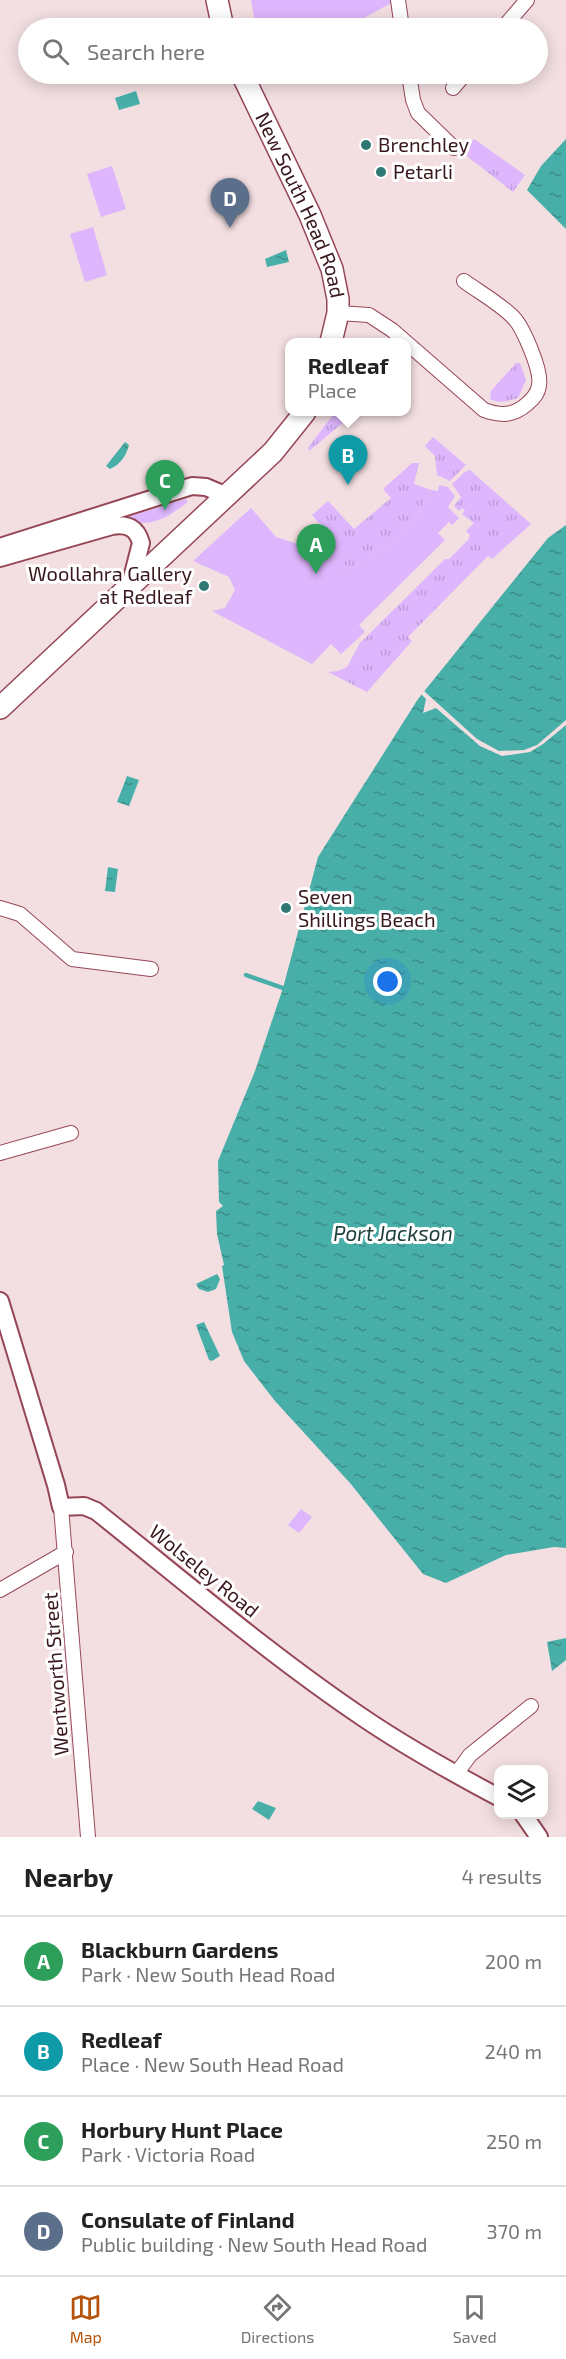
<!DOCTYPE html>
<meta charset="utf-8">
<style>
body{margin:0;font-family:"Exo 2",sans-serif;background:#f6f6f6;color:#222}
.controls{position:absolute;right:18px;bottom:18px;display:grid;overflow:hidden;border-radius:12px;box-shadow:0 3px 15px #0003}
.controls button{width:54px;height:54px;display:grid;place-items:center;padding:0;border:0;border-bottom:2px solid #e0e0e0;background:#fff;color:#222;font:30px sans-serif}
.you{position:absolute;left:388px;top:982px;width:21px;height:21px;margin:-15px;border:4px solid #fff;border-radius:50%;background:#1a73e8;box-shadow:0 0 0 9px #1a73e833}
.badge{display:grid;place-items:center;width:39px;height:39px;border-radius:50%;background:#b45309;color:#fff;font-size:20px;font-weight:700}
.pin{position:absolute;translate:-50% -50px;filter:drop-shadow(0 2px 3px #0008)}
.pin::after{content:'';position:absolute;top:32px;width:21px;height:18px;background:inherit;clip-path:polygon(0 0,100% 0,50% 100%)}
.popup{position:absolute;left:285px;top:338px;width:126px;height:78px;box-sizing:border-box;display:grid;place-content:center;border-radius:12px;background:#fff;filter:drop-shadow(0 2px 4px #0005);font-size:20px;white-space:nowrap;color:#767676}
.popup b{font-size:22px;color:#222}
.popup::after{content:'';position:absolute;left:50%;top:100%;margin-left:-12px;border:12px solid transparent;border-top-color:#fff}
.list{margin:0;padding:0;list-style:none}
h2{display:flex;justify-content:space-between;align-items:center;height:78px;margin:0;padding:0 24px;font-size:26px}
h2 small{font-size:20px;font-weight:400;color:#767676}
.list li{display:grid;grid-template-columns:39px 1fr auto;gap:18px;align-items:center;box-sizing:border-box;height:90px;padding:0 24px;border-top:2px solid #e0e0e0}
.list b{display:block;font-size:22px;white-space:nowrap}
.list p{margin:0;font-size:20px;white-space:nowrap;color:#767676}
.list em{font-size:20px;font-style:normal;color:#767676}
.icon{flex:none;width:33px;height:33px;fill:none;stroke:currentColor;stroke-width:2;stroke-linecap:round;stroke-linejoin:round}
.map{position:relative;flex:none;width:566px;height:1837px;overflow:hidden}
.search{position:absolute;background:#fff;box-shadow:0 3px 15px #0003;left:18px;right:18px;top:18px;height:66px;display:flex;align-items:center;gap:15px;box-sizing:border-box;padding:0 21px;border-radius:33px;color:#767676;font-size:22px}
.sheet{height:438px;background:#fff}
nav{display:flex;justify-content:space-around;align-items:center;box-sizing:border-box;height:84px;border-top:2px solid #e0e0e0;background:#fff;font-size:16px;color:#767676}
nav a{display:grid;justify-items:center;gap:3px}
nav .on{color:#b45309}
.map>svg:first-child{display:block}
</style>
<div class="map">
<svg width="566" height="1837" viewBox="0 0 566 1837">
<defs>
<pattern id="grass-tufts" width="24" height="20" patternUnits="userSpaceOnUse" patternTransform="scale(1.5)"><rect width="24" height="20" fill="#ddb6fd"/><path d="M3 7l-1-3M5 7V3M7 7l1-3M15 17l-1-3M17 17v-4M19 17l1-3" fill="none" stroke="#be9cd8"/></pattern>
<pattern id="water-ripples" width="26" height="14" patternUnits="userSpaceOnUse" patternTransform="scale(1.5)"><rect width="26" height="14" fill="#47afa8"/><path d="M2 4q2-2 4 0t4 0M15 11q2-2 4 0t4 0" fill="none" stroke="#3c8d88"/></pattern>
</defs>
<rect width="100%" height="100%" fill="#f3dfe2"/>
<path fill="url(#grass-tufts)" d="M 474,139 L 525,175 L 513,192 L 463,153 Z
M 516,363 L 520,363 L 526,380 L 518,398 C 508,401 500,404 490,399 L 491,391 Z
M 335,412 L 342,412 L 345,421 L 309,451 L 308,448 Z
M 433,437 L 466,465 L 450,481 L 437,475 L 435,456 L 425,446 Z
M 412,463 L 419,463 L 414,484 L 431,490 C 411,531 384,559 338,572 L 325,553 L 325,530 L 312,515 L 328,501 L 354,529 L 391,498 L 383,489 Z
M 470,470 L 531,524 L 492,559 L 488,556 L 408,637 L 412,641 L 367,692 L 328,672 L 338,671 L 347,667 L 360,643 L 445,559 L 449,559 L 468,540 L 470,535 L 466,531 L 474,523 L 462,514 L 465,511 L 462,508 L 459,511 L 454,506 L 461,497 L 452,484 L 465,472 Z"/>
<path fill="#ddb6fd" d="M 251,0 L 391,0 L 391,3 L 346,28 L 256,28 Z
M 474,139 L 492,152 L 482,167 L 463,153 Z
M 112,166 L 126,209 L 101,217 L 87,174 Z
M 93,227 L 107,275 L 85,282 L 70,234 Z
M 439,485 L 448,487 L 455,496 L 448,507 L 459,518 L 452,525 L 449,522 L 438,533 L 445,540 L 359,625 L 365,632 L 341,654 L 331,644 L 312,664 L 212,611 L 225,608 L 235,590 L 229,577 L 193,561 L 251,508 L 276,537 L 325,553 L 338,571 C 384,559 411,531 431,490 L 438,491 Z
M 186,499 L 188,502 C 168,517 150,530 125,518 Z
M 301,1509 L 312,1517 L 299,1533 L 288,1525 Z"/>
<path fill="url(#water-ripples)" d="M 136,91 L 140,104 L 119,110 L 115,98 Z
M 566,139 L 566,229 L 527,190 L 541,166 Z
M 286,250 L 289,262 L 267,267 L 265,259 Z
M 125,442 L 129,445 C 126,456 121,464 110,469 L 106,466 Z
M 566,525 L 566,1548 L 554,1547 L 506,1555 L 446,1583 L 423,1574 L 350,1483 L 275,1401 L 244,1361 L 232,1332 L 222,1266 L 224,1265 L 217,1234 L 216,1211 L 223,1206 L 219,1202 L 218,1161 L 255,1071 L 283,988 L 318,857 L 418,699 L 548,538 Z
M 127,776 L 139,780 L 129,806 L 117,802 Z
M 108,867 L 118,869 L 115,892 L 105,891 Z
M 217,1274 L 220,1279 L 216,1289 L 208,1292 L 199,1289 L 196,1284 Z
M 204,1322 L 220,1356 L 212,1361 L 209,1360 L 196,1325 Z
M 566,1638 L 566,1660 L 552,1671 L 547,1642 Z
M 258,1801 L 276,1808 L 269,1820 L 252,1809 Z"/>
<path fill="#f3dfe2" d="M 424,691 L 477,739 L 499,751 L 524,750 L 537,745 L 566,720 L 566,725 L 543,744 L 530,752 L 502,756 L 480,746 L 436,708 L 423,713 L 426,699 L 421,694 Z"/>
<g fill="none" stroke-linecap="round" stroke-linejoin="round">
<path stroke="#47afa8" stroke-width="4.5" d="M 246,975 L 283,988"/>
<g stroke="#964757" stroke-width="16">
<path id="minor" d="M 398,0 L 402,28
M 503,28 L 527,0
M 409,74 L 413,100 L 418,113 L 454,148
M 453,88 L 465,74
M 338,313 L 369,315 L 392,330 L 484,410 C 501,416 513,416 527,404 C 533,399 538,394 539,385 C 542,371 523,327 513,317 C 499,303 479,292 464,281
M 0,908 L 20,914 L 72,959 L 151,969
M 0,1153 L 71,1133
M 61,1507 L 88,1837
M 0,1590 L 66,1552
M 456,1774 L 470,1755 L 531,1706"/>
</g>
<g stroke="#964757" stroke-width="20">
<path id="tertiary" d="M 0,547 L 192,486 L 206,487 L 227,496
M 0,558 L 112,526 C 127,523 137,528 141,543 L 130,586
M 0,1301 L 56,1485 L 61,1507 L 84,1506 L 96,1511 C 184,1581 271,1656 365,1719 C 408,1748 453,1773 498,1797
M 523,1814 L 539,1837"/>
</g>
<g stroke="#964757" stroke-width="24">
<g id="primary">
<path d="M 217,0 L 223,28"/>
<path id="s1" d="M 242,74 L 310,215 L 332,269 L 338,299 L 338,313 L 331,342"/>
<path d="M 0,708 L 273,452 L 305,412"/>
</g>
</g>
<use href="#minor" stroke="#fff" stroke-width="14"/>
<use href="#tertiary" stroke="#fff" stroke-width="16"/>
<use href="#primary" stroke="#fff" stroke-width="21"/>
</g>
<g fill="#2f7873" stroke="#fff" stroke-width="2">
<circle cx="366" cy="145" r="6"/>
<circle cx="381" cy="172" r="6"/>
<circle cx="204" cy="586" r="6"/>
<circle cx="286" cy="908" r="6"/>
</g>
<g text-anchor="middle" stroke-width="6" stroke-linejoin="round" paint-order="stroke">
<g font-size="20" fill="#38171d" stroke="#fff" text-anchor="start">
<text x="378" y="152">Brenchley</text>
<text x="393" y="179">Petarli</text>
<text x="192" y="581" text-anchor="end">Woollahra Gallery<tspan x="192" dy="23">at Redleaf</tspan></text>
<text x="298" y="904">Seven<tspan x="298" dy="23">Shillings Beach</tspan></text>
</g>
<g font-size="20" fill="#38171d" stroke="#fff">
<text dy="7" stroke="none"><textPath href="#s1" startOffset="144">New South Head Road</textPath></text>
<text transform="translate(204 1571) rotate(39)" y="7">Wolseley Road</text>
<text transform="translate(56 1674) rotate(-94)" y="7">Wentworth Street</text>
</g>
<g font-size="21" font-style="italic" fill="#1e3e3b" stroke="#fff">
<text x="393" y="1241">Port Jackson</text>
</g>
</g>
</svg>
<div class="controls">
<button><svg class="icon" aria-label="layers" viewBox="0 0 24 24"><path d="M12 4l9 5-9 5-9-5zM3 14l9 5 9-5"/></svg></button>
</div>
<div class="you"></div>
<div class="pin badge" style="left:316px;top:574px;background:#2e9e5b">A</div>
<div class="pin badge" style="left:348px;top:485px;background:#0f9aa8">B</div>
<div class="popup"><b>Redleaf</b>Place</div>
<div class="pin badge" style="left:165px;top:510px;background:#2e9e5b">C</div>
<div class="pin badge" style="left:230px;top:228px;background:#5c6f8a">D</div>
<div class="search"><svg class="icon" aria-label="search" viewBox="0 0 24 24"><circle cx="10" cy="10" r="6"/><path d="M15 15l6 6"/></svg>Search here</div>
</div>
<section class="sheet">
<h2>Nearby<small>4 results</small></h2>
<ul class="list">
<li><span class="badge" style="background:#2e9e5b">A</span><div><b>Blackburn Gardens</b><p>Park · New South Head Road</p></div><em>200 m</em></li>
<li><span class="badge" style="background:#0f9aa8">B</span><div><b>Redleaf</b><p>Place · New South Head Road</p></div><em>240 m</em></li>
<li><span class="badge" style="background:#2e9e5b">C</span><div><b>Horbury Hunt Place</b><p>Park · Victoria Road</p></div><em>250 m</em></li>
<li><span class="badge" style="background:#5c6f8a">D</span><div><b>Consulate of Finland</b><p>Public building · New South Head Road</p></div><em>370 m</em></li>
</ul>
</section>
<nav>
<a class="on"><svg class="icon" aria-label="map" viewBox="0 0 24 24"><path d="M3 6l6-2 6 2 6-2v14l-6 2-6-2-6 2zM9 4v14M15 6v14"/></svg>Map</a>
<a><svg class="icon" aria-label="directions" viewBox="0 0 24 24"><path d="M12 3l9 9-9 9-9-9zM9 14v-3h6M13 9l2 2-2 2"/></svg>Directions</a>
<a><svg class="icon" aria-label="saved" viewBox="0 0 24 24"><path d="M7 4h10v16l-5-4-5 4z"/></svg>Saved</a>
</nav>
